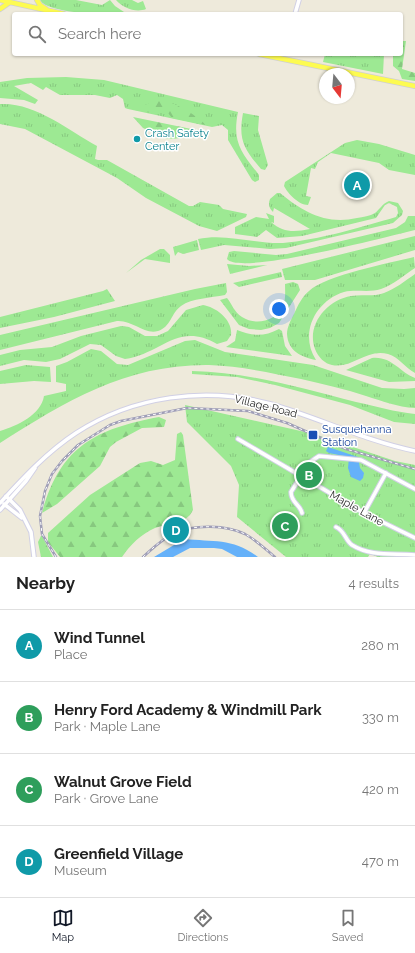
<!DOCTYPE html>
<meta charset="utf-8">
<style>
body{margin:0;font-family:Raleway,sans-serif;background:#f6f6f6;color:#222}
.compass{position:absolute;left:319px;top:68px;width:36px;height:36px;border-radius:50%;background:#fff;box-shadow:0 1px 3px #0004;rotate:164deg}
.you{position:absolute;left:279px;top:309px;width:14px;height:14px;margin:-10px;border:3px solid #fff;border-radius:50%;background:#1a73e8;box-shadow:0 0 0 6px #1a73e833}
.badge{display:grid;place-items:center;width:26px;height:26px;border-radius:50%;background:#111827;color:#fff;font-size:13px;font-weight:700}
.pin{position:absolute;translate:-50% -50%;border:2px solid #fff;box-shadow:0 1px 4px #0006}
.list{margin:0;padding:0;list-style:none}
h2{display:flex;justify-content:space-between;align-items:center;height:52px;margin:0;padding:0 16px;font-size:17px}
h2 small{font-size:13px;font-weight:400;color:#767676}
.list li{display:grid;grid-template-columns:26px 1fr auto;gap:12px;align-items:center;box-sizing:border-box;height:72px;padding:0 16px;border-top:1px solid #e0e0e0}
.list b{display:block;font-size:15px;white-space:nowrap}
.list p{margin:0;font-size:13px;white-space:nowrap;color:#767676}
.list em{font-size:13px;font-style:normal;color:#767676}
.icon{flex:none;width:22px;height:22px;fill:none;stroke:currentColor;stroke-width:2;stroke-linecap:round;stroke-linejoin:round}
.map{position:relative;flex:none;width:415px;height:557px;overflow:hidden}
.search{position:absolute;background:#fff;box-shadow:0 1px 3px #0004;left:12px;right:12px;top:12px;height:44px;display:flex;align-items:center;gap:10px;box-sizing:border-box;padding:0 14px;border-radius:4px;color:#767676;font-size:15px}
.sheet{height:340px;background:#fff}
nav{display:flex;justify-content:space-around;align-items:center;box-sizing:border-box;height:56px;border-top:1px solid #e0e0e0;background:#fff;font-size:11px;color:#767676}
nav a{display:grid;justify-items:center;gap:2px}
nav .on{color:#111827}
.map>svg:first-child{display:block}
</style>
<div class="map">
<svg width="415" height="557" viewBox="0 0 415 557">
<defs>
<pattern id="grass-tufts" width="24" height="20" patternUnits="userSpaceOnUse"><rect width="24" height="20" fill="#9de993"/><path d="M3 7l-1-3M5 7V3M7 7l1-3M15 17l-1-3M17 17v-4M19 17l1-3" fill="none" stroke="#87c87f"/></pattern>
<pattern id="forest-firs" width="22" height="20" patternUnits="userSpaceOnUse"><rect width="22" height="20" fill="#9de993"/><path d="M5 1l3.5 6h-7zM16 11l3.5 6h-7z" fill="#87c87f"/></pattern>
</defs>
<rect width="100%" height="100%" fill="#eeeadb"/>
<path fill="url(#grass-tufts)" d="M 39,0 L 76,0 L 102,5 L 110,0 L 115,6 L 127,14 C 107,14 52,15 39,0 Z
M 116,0 L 132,0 L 138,3 L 143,1 L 146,9 C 136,13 123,8 116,0 Z
M 325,54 L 384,54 L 383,74 L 323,62 Z
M 66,77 L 104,80 L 238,112 C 232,142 241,152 259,175 L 259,180 L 255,182 L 252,180 L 228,140 L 228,130 L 222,125 L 212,127 L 128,109 L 125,108 L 123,99 L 117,95 L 110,98 L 95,95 L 60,95 L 46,87 L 43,90 L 31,83 L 14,86 L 38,100 L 35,104 L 24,100 L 0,98 L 0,82 L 27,78 Z
M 0,104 C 35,102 68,130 97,146 L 95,159 L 98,160 L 107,160 L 189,206 L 193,206 L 200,202 L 219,205 L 223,209 L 247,214 L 246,217 L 217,231 L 199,226 L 146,198 L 117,178 L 25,129 L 0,124 Z
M 243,113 L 259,116 L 258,130 L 268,165 L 265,170 L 261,169 C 244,149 238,140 243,113 Z
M 357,140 L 379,144 L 415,155 L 415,175 L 389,170 L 379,163 L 331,153 L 318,162 L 315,169 L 311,168 L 306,196 L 311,197 L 308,205 C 299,205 288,194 284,186 L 285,182 L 345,143 Z
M 277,193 L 280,193 C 303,212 326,225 357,218 C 363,217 370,216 375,213 C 380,209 382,204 389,201 L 398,203 L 403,211 L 402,215 L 393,223 L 286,248 L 270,249 L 224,245 L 201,250 L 198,239 C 226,233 255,244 283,243 C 318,240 362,227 396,217 L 398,213 L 397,207 L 389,203 L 385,205 L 376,218 L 302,236 L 277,238 L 266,230 L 257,237 L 235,234 L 235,227 L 256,217 L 269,219 L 266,213 L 274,216 L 274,223 L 271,222 C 283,233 295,232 310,229 L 274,208 L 273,212 C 269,208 268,204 270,199 Z
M 408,216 L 415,216 L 415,230 C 389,236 240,276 227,259 L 229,252 L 234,251 L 276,255 L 287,254 L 396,228 L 405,222 Z
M 415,236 L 415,250 L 315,280 L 285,280 L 282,269 Z
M 197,240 L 199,250 L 183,254 L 178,252 L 175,256 L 173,247 Z
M 160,249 L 164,249 L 170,255 L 170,263 L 145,259 L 126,273 L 141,260 Z
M 414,257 L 415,268 C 404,275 393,285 381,289 C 369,293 356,289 344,292 C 315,301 299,334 316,360 C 301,357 288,351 287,334 C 287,327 291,320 294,314 C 298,305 302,297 309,291 C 326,275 390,263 414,257 Z
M 227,264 L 249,266 L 267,265 L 230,274 Z
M 281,272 L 282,277 L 239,287 L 233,283 Z
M 415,274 L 415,373 C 405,368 399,357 388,354 C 367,348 352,369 332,365 C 325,364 318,357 315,349 C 306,325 327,300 351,296 C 362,294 373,297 384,293 C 395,289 405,281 415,274 Z
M 293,282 L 298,284 L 300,290 L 279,323 L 270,328 L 261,330 L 249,329 L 239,325 L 220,300 L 227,298 C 232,304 234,312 242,317 C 256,326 276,321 283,306 C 286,299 285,291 285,284 Z
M 226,283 L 227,292 L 225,295 C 211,298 192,298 181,306 C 171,313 171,327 158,331 C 144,335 133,320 117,321 L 0,350 L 0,335 L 195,289 Z
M 107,289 L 115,301 L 54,317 L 0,328 L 0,317 L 103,291 Z
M 203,305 C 216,307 233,320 231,335 L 227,341 L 217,344 C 178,321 161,354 125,359 L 116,356 L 101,345 L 90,344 L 60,359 L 46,362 L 24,360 L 0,366 L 0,355 L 20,350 L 52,347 L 81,336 L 121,326 L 129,327 L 145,336 L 157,336 L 168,331 L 186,310 Z
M 279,329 L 282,331 L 285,346 L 292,356 L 226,347 L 235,341 L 237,330 C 252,336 264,337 279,329 Z
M 195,340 L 225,352 L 313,365 L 382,388 L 404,389 L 415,388 L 415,408 C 397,407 382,401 366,396 C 345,389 322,384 301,379 C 271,373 240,366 209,365 C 127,364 66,401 0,443 L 0,431 C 17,426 41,415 44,396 L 66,391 L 66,384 L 56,382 L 56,366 L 67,362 L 91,349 L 101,351 L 117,364 L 128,365 L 185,341 Z
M 372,358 C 392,356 399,372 415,378 L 415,381 L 389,382 L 346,370 Z
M 26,365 L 50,367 L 51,382 L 34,381 L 0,384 L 0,371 Z
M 192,371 C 248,372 301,388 356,402 C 375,406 395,412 415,414 L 415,424 L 394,422 L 350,405 L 275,385 L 237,377 L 192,374 Z
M 185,405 L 314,434 L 395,461 L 415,465 L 415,557 L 378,557 L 370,554 L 368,557 L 286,557 L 237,517 L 239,485 L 231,466 L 187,422 Z"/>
<path fill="url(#forest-firs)" d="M 401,41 L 406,41 L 402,69 L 415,73 L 415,81 L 402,79 L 399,71 L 393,66 L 393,54 L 401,54 Z
M 162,100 C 177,104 195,114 206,125 L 172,118 L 164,108 L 160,109 L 157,114 L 135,110 L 153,101 Z
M 133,117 L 201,131 L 197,135 L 173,139 L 164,138 L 143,128 Z
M 159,417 L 166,420 L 164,427 L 142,428 L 116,442 L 110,447 L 100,466 L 57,504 L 42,513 C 60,446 96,429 159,417 Z
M 181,432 L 183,435 L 193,510 C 186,525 168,523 155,528 C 141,534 130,545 122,557 L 60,557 L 48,542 L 48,533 L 90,495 L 140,463 L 151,461 L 163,465 L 175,460 L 177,434 Z
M 41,536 L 42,536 L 53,557 L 41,557 L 38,542 Z"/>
<path fill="#65b1f9" d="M 328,447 L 358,457 L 360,468 L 364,473 L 363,478 L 360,481 L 351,477 L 348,468 L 349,457 L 329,453 L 326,451 Z
M 184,539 C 214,542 233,538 258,557 L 237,557 L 222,549 L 214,548 L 190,548 L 173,557 L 154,557 Z"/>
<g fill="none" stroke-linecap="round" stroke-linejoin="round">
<g stroke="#d1d0e5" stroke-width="5.5">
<path id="minor" d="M 295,14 L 299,0
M 238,439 L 364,513 L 415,538
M 6,496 L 20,510 L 31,532 L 34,557
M 0,503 C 23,478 47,452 76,433 C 133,396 205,386 271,404 C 319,418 366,441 415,451
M 4,504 L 22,518
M 0,510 L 26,481 L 35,468
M 302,513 C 300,504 291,503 291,492 L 310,462 L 319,456 L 361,460 L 415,489
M 364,513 L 386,473
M 336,527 C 345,531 345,540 352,545 C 371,557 393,553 415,555"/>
</g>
<g stroke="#d0d0d0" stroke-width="6">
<path id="major" d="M 0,0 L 64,14
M 37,0 L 40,5 L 46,9
M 0,9 L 10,2
M 259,54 L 415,86"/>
</g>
<use href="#minor" stroke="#fff" stroke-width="3.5"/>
<use href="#major" stroke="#fdfb51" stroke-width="4.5"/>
<g stroke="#9f9eb7" stroke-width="2.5">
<path id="rail" d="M 56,557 L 42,534 L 40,516 L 45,491 L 52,474 L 62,461 L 78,445 L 110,425 L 121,421 L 187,408 L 248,411 L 287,423 L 346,449 L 415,469
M 143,557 C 153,548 163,538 175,533 C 195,524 226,525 245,534 C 256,540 265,549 275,557"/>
</g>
<use href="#rail" stroke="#fff" stroke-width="1" stroke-dasharray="3" stroke-linecap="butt"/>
</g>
<circle fill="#0f9aa8" stroke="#fff" stroke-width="1.5" cx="137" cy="139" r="4"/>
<rect fill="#1a4fb4" stroke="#fff" stroke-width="1.5" x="308" y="430" width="10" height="10" rx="2"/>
<g text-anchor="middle" stroke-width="3" stroke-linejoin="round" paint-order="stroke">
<g font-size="11" fill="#0d838f" stroke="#fff" text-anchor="start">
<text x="145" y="137">Crash Safety<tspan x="145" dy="13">Center</tspan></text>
</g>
<g font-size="11" fill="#2b2b2b" stroke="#fff">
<text transform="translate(266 406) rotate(14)" y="4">Village Road</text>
<text transform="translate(357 508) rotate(29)" y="4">Maple Lane</text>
</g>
<g font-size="11" fill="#164399" stroke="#fff" text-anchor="start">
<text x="322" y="433">Susquehanna<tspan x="322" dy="13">Station</tspan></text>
</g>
</g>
</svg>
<svg class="compass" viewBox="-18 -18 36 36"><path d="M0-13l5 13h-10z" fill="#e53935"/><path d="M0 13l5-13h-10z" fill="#767676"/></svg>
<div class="you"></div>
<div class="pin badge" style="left:357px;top:185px;background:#0f9aa8">A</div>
<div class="pin badge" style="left:309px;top:475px;background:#2e9e5b">B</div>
<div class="pin badge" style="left:285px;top:526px;background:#2e9e5b">C</div>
<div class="pin badge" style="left:176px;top:530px;background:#0f9aa8">D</div>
<div class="search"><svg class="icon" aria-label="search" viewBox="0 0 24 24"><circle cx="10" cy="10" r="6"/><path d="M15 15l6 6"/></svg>Search here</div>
</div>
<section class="sheet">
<h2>Nearby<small>4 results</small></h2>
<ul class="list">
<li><span class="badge" style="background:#0f9aa8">A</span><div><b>Wind Tunnel</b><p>Place</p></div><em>280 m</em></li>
<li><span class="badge" style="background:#2e9e5b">B</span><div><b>Henry Ford Academy &amp; Windmill Park</b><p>Park · Maple Lane</p></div><em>330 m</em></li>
<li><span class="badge" style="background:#2e9e5b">C</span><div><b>Walnut Grove Field</b><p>Park · Grove Lane</p></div><em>420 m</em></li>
<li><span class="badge" style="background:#0f9aa8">D</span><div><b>Greenfield Village</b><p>Museum</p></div><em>470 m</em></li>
</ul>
</section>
<nav>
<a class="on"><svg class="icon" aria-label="map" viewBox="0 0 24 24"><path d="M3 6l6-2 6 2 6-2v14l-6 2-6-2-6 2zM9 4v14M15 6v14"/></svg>Map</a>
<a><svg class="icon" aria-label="directions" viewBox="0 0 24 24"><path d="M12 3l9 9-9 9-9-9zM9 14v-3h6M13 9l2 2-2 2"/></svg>Directions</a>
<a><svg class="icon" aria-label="saved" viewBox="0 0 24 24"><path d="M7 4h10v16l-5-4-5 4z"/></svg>Saved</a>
</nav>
